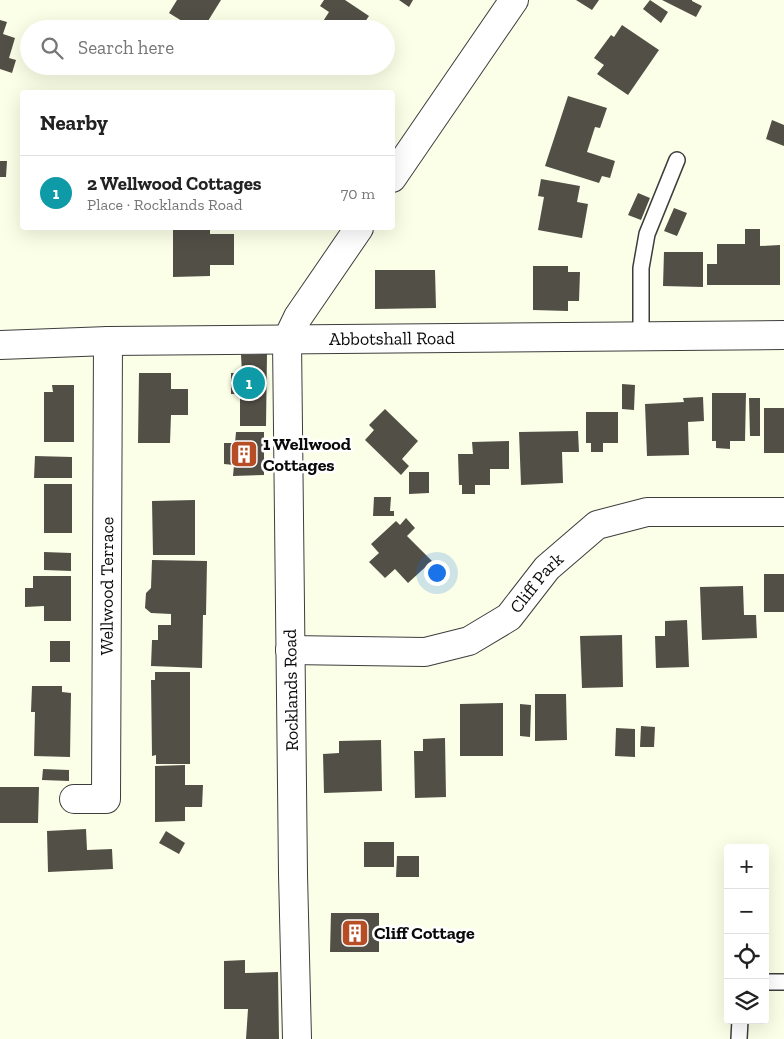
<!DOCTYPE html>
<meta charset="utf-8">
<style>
body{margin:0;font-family:"Zilla Slab",serif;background:#f2f2f2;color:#222}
.controls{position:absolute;right:15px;bottom:15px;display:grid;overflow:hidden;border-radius:5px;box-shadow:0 5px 20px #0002}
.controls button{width:45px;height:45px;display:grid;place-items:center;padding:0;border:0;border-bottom:1px solid #e0e0e0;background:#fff;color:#222;font:25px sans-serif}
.you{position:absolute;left:436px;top:572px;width:18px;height:18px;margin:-12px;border:4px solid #fff;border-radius:50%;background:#1a73e8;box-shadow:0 0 0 8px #1a73e833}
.badge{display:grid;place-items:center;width:32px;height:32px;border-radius:50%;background:#b45309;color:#fff;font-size:16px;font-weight:700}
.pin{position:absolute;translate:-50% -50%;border:2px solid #fff;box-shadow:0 1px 5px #0006}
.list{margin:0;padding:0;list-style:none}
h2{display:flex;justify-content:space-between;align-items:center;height:65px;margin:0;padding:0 20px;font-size:21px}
h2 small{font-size:16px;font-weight:400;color:#767676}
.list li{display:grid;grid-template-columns:32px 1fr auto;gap:15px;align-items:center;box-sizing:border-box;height:75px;padding:0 20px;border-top:1px solid #e0e0e0}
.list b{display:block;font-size:19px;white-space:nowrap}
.list p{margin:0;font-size:16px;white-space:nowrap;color:#767676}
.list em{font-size:16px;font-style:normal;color:#767676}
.icon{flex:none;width:28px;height:28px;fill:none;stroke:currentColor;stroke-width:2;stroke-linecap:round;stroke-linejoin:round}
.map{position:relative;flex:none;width:784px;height:1039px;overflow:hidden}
.search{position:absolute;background:#fff;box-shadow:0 5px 20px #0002;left:20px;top:20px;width:375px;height:55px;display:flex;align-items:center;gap:12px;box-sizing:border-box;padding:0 18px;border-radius:28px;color:#767676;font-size:19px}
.panel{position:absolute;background:#fff;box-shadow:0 5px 20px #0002;left:20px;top:90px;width:375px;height:140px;border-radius:5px}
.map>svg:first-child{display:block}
</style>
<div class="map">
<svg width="784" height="1039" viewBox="0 0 784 1039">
<rect width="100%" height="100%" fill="#fcffe7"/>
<path fill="#524f47" d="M 177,0 L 221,0 L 203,29 L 177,29 L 182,21 L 169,13 Z
M 324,0 L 345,0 L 369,16 L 360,29 L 318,29 L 329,12 L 320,6 Z
M 399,0 L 413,0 L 409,7 Z
M 576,0 L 599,0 L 592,10 Z
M 650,0 L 668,12 L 661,23 L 643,9 Z
M 662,0 L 692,0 L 692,1 L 702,6 L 696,17 Z
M 0,20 L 7,22 L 3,34 L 15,38 L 9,58 L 16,60 L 12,73 L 0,69 Z
M 622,25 L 659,50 L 628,95 L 597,74 L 604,65 L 594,58 L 611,35 L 614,37 Z
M 568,96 L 607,108 L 600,128 L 595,127 L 587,152 L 615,161 L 610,178 L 602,176 L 599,183 L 545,166 Z
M 772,120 L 784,125 L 784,146 L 766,139 Z
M 0,161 L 7,161 L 6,177 L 0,177 Z
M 541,179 L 580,186 L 577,202 L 588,204 L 582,238 L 538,230 L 544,197 L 538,196 Z
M 638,193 L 650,198 L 641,220 L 628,215 Z
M 674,208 L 687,213 L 677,236 L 664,231 Z
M 173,228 L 210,228 L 210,234 L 234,234 L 234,265 L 210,265 L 210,276 L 173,277 Z
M 745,229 L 760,229 L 760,246 L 780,245 L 780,285 L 707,285 L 707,264 L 717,264 L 717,244 L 745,244 Z
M 664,252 L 703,252 L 703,287 L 663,286 Z
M 533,266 L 568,266 L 568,272 L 580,272 L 579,301 L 568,301 L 568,311 L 533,310 Z
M 375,270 L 435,270 L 436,308 L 375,309 Z
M 267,354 L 266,426 L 240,426 L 240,394 L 231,394 L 231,373 L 242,373 L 241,355 Z
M 139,373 L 171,373 L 171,389 L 188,389 L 188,415 L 171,415 L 170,443 L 138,443 Z
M 622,384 L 635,385 L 634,410 L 622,409 Z
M 52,385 L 74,385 L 74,442 L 44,442 L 44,392 L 53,392 Z
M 712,393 L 746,393 L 745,441 L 730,441 L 730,449 L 716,448 L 716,441 L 712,441 Z
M 703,397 L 704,421 L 688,422 L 689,455 L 647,456 L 645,404 L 684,402 L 683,398 Z
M 749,398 L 760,398 L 760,436 L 750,436 Z
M 764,408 L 784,408 L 784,453 L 764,453 Z
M 385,409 L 418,441 L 402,459 L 409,466 L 401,475 L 365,440 L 374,430 L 369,425 Z
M 586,412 L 618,412 L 618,443 L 603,443 L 603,452 L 591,452 L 591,443 L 586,443 Z
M 578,431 L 579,452 L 562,452 L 563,483 L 521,485 L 519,432 Z
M 236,432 L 264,432 L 264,475 L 233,476 L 234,465 L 224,464 L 224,443 L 235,443 Z
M 509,441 L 509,469 L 490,469 L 490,485 L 475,485 L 475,494 L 462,494 L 462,485 L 459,485 L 458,454 L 473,454 L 472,442 Z
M 35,456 L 72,457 L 72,478 L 34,478 Z
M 409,472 L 429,472 L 429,493 L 409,494 Z
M 44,484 L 72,484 L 72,533 L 44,533 Z
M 374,497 L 391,497 L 390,511 L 394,511 L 394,516 L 373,516 Z
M 195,500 L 195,555 L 153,555 L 152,501 Z
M 406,518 L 415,528 L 407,536 L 432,561 L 408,583 L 395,569 L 385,578 L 369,562 L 379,553 L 371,544 L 396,521 L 400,525 Z
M 44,552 L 71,553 L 71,571 L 44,570 Z
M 152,560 L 207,561 L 206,615 L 203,615 L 202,668 L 151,666 L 152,640 L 158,640 L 158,625 L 171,625 L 171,614 L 151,613 L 145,608 L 146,593 L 151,588 Z
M 764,574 L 784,574 L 784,612 L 764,612 Z
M 33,576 L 71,576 L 71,621 L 44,621 L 44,606 L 25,607 L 25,588 L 33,588 Z
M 743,586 L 744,615 L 756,615 L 757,638 L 702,640 L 700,587 Z
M 687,620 L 689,667 L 656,668 L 655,636 L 665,636 L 665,621 Z
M 622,635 L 623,687 L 582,688 L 580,636 Z
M 50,641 L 70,641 L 70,662 L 50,662 Z
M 155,672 L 190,672 L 190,764 L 156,764 L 156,755 L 152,756 L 151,680 L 155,680 Z
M 32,686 L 62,686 L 62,692 L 71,693 L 70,757 L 34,756 L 35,712 L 31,712 Z
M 535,694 L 566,694 L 567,740 L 535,741 Z
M 503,703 L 503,756 L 460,756 L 460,704 Z
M 520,704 L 531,705 L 530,737 L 520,736 Z
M 641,726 L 655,727 L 654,747 L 640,747 Z
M 616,728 L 635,729 L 635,757 L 615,756 Z
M 445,738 L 446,797 L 415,798 L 414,751 L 423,751 L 423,739 Z
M 381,740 L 382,791 L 324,793 L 323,754 L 339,753 L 339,741 Z
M 185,765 L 185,785 L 203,785 L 202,807 L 185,807 L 185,821 L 155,822 L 155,766 Z
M 43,769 L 69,770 L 69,781 L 42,780 Z
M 0,787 L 39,787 L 38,823 L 0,823 Z
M 86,829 L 87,850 L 112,849 L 113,869 L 48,872 L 47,831 Z
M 166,831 L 185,843 L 179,854 L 159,843 Z
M 364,842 L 394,842 L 394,867 L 364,867 Z
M 397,856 L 419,856 L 419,877 L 396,877 Z
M 331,913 L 379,913 L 379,952 L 330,952 Z
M 245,960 L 245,973 L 278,972 L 279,1039 L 246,1039 L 248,1009 L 224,1009 L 224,961 Z"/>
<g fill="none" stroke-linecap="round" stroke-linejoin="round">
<g stroke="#3d3d3d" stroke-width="18">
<path id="lane" d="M 641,337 L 641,268 L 647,234 L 677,160
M 765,982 L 784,982
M 739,1039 L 740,1020"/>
</g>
<g stroke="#3d3d3d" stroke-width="30">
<g id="street">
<path d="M 392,178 L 514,0"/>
<path id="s1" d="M 0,345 L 108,341 L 784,335"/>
<path id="s2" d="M 290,650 L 425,652 L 469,641 L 509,617 L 547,568 L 597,525 L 647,512 L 784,512"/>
<path id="s3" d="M 74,799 L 106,799 L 108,341"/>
<path d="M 297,1039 L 293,874 L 287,340 L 298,317 L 359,228"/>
</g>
</g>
<use href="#lane" stroke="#fff" stroke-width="15"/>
<use href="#street" stroke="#fff" stroke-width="28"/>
</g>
<defs>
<g id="building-square" transform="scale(1.4375)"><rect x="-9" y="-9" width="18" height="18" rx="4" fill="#b74d25" stroke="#fff"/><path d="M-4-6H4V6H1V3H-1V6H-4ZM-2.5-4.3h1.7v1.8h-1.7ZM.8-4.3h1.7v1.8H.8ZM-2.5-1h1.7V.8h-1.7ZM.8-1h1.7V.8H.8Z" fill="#fff"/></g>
</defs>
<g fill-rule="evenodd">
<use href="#building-square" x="244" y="454"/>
<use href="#building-square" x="355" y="933"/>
</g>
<g text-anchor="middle" stroke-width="5" stroke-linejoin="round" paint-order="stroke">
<g font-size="18" fill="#0a0a0a" stroke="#fff">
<text dy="6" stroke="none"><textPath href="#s1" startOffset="392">Abbotshall Road</textPath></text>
<text dy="6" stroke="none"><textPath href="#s2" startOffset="271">Cliff Park</textPath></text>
<text dy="6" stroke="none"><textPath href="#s3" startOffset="245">Wellwood Terrace</textPath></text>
<text transform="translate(291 690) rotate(-91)" y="6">Rocklands Road</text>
</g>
<g font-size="18" font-weight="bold" fill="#0a0a0a" stroke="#fff" text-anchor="start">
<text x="263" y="450">1 Wellwood<tspan x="263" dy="21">Cottages</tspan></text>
<text x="374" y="939">Cliff Cottage</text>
</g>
</g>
</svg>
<div class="controls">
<button>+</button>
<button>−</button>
<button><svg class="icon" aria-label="locate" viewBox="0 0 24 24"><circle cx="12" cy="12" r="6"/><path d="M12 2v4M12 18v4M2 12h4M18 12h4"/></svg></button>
<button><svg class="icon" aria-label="layers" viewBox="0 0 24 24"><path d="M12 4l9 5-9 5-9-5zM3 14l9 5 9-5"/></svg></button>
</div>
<div class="you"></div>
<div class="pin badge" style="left:249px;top:383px;background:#0f9aa8">1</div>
<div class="search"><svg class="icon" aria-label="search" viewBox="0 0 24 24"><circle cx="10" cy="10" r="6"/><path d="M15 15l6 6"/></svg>Search here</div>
<section class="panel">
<h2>Nearby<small></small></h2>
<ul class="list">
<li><span class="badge" style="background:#0f9aa8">1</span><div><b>2 Wellwood Cottages</b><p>Place · Rocklands Road</p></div><em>70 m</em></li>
</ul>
</section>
</div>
